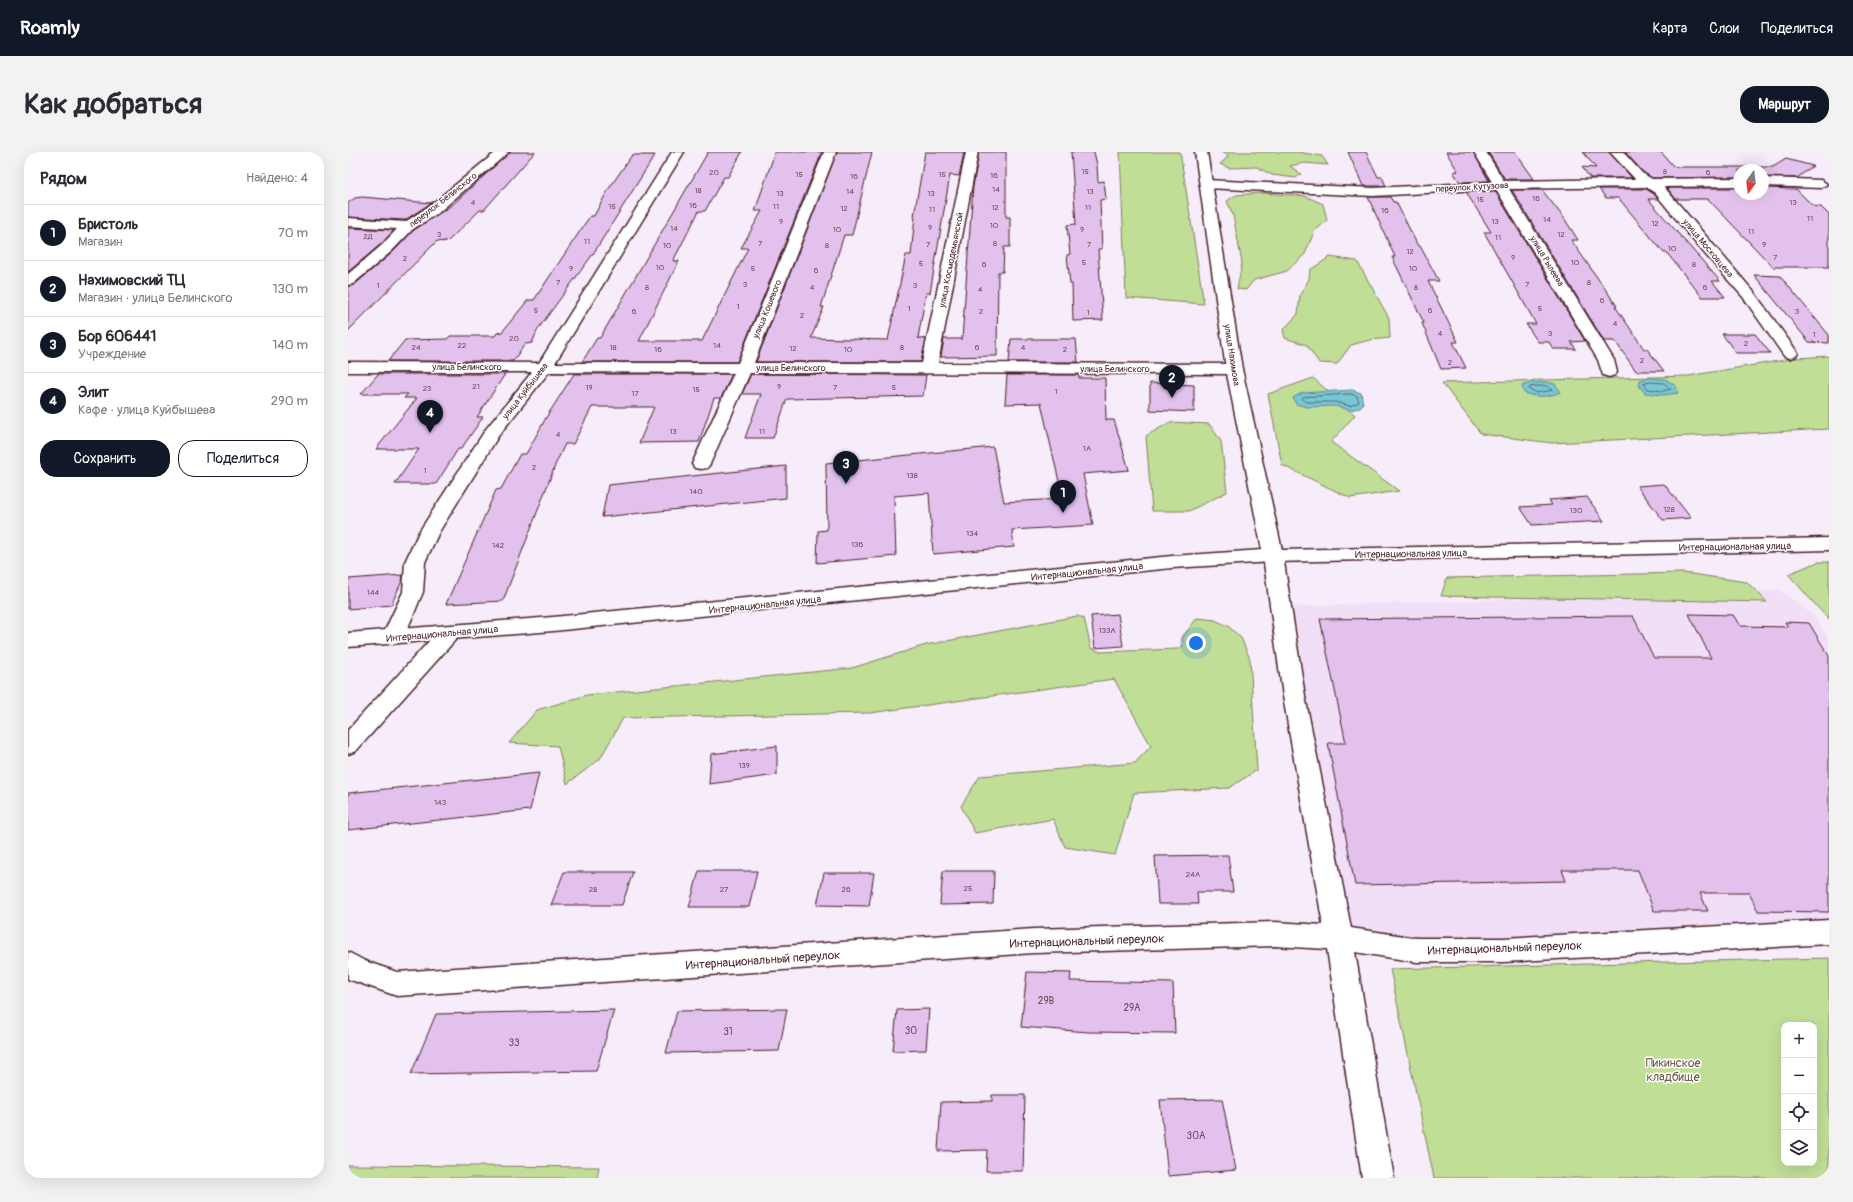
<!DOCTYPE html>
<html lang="ru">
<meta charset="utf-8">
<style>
body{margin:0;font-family:Pangolin,sans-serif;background:#f2f2f3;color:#2b2b33}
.controls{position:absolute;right:12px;bottom:12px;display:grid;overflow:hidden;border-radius:8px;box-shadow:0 4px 16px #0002}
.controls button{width:36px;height:36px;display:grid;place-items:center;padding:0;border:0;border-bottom:1px solid #e1e1e2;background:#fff;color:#2b2b33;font:20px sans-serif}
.compass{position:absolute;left:1385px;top:12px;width:36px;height:36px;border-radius:50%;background:#fff;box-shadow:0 4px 16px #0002;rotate:194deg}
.you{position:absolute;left:848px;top:491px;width:14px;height:14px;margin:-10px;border:3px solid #fff;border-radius:50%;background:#1a73e8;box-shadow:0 0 0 6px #1a73e833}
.badge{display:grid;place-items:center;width:26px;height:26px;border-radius:50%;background:#111827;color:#fff;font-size:13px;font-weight:700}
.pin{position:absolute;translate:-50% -33px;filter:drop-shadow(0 1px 2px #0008)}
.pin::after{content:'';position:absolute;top:21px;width:14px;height:12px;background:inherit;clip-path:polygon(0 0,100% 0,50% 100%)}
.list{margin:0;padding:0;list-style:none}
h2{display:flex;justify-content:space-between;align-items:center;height:52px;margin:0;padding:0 16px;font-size:17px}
h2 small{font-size:13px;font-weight:400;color:#7c7c81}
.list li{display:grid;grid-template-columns:26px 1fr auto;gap:12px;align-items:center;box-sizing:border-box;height:56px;padding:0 16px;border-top:1px solid #e1e1e2}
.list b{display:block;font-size:15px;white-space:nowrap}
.list p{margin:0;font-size:13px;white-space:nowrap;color:#7c7c81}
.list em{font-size:13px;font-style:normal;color:#7c7c81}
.actions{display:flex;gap:8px;padding:12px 16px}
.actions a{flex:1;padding:9px 0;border:1px solid #111827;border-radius:16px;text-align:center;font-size:14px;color:#111827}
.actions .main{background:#111827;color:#fff}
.icon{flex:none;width:22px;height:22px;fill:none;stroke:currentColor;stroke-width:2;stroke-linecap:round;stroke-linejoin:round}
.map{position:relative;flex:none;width:1481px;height:1026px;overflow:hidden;border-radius:16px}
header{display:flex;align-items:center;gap:24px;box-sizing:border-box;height:56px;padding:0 20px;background:#111827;color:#fff}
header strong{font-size:19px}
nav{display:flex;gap:22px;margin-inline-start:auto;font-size:14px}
.intro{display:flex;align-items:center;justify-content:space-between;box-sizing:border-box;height:96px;padding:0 24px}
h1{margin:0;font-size:28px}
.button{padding:10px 18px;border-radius:16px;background:#111827;color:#fff;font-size:14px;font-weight:700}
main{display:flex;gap:24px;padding:0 24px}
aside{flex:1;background:#fff;border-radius:16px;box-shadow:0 4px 16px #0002}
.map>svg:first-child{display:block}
</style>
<header>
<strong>Roamly</strong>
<nav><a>Карта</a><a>Слои</a><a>Поделиться</a></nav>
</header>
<div class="intro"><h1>Как добраться</h1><a class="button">Маршрут</a></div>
<main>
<aside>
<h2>Рядом<small>Найдено: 4</small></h2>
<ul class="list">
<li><span class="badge">1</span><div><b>Бристоль</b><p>Магазин</p></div><em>70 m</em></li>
<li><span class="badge">2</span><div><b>Нахимовский ТЦ</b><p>Магазин · улица Белинского</p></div><em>130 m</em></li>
<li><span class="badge">3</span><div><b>Бор 606441</b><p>Учреждение</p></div><em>140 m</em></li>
<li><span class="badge">4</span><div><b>Элит</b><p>Кафе · улица Куйбышева</p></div><em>290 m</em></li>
</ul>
<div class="actions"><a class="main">Сохранить</a><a>Поделиться</a></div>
</aside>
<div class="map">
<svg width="1481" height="1026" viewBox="0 0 1481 1026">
<rect width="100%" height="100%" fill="#f6ecfa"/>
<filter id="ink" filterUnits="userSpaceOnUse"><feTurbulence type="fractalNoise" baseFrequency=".025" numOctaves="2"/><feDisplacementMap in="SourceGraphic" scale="8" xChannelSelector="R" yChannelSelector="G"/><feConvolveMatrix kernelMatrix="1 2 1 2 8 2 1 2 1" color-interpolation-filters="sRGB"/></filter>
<g filter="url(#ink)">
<path fill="#f0dff6" d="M 1432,438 L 1466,464 L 1481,487 L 1481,780 L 1155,798 L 991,786 L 932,455 Z"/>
<path fill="#c0de96" stroke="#857e60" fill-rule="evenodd" d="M 772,0 L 832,0 L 856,152 L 778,146 Z
M 873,0 L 949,0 L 974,4 L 980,13 L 956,11 L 942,14 L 953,22 L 948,26 L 924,23 L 909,15 L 881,16 L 872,12 L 881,4 Z
M 913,41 L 957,44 L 975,52 L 979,68 L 966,80 L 957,102 L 939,119 L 906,128 L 898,138 L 889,137 L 894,111 L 885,63 L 879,49 L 888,43 Z
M 982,105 L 1009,109 L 1041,166 L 1042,186 L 1022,188 L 1003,193 L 989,212 L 971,211 L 959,193 L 937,186 L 935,178 L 950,162 L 952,143 L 961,127 L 962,118 Z
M 1481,204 L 1481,277 L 1204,291 L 1133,282 L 1094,231 L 1340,224 L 1449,206 Z
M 965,226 L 1007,263 L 983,290 L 1051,339 L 1002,346 L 934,313 L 920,242 Z
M 822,270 L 861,272 L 873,289 L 879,340 L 841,359 L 804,359 L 798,284 Z
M 1470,410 L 1481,410 L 1481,468 L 1440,422 Z
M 1336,421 L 1399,430 L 1419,450 L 1093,444 L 1099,426 Z
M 729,464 L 736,466 L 743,496 L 752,500 L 830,497 L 835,494 L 834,486 L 849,466 L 867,468 L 880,474 L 893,486 L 902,507 L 909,618 L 881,636 L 786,641 L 767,703 L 717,695 L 705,667 L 627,681 L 613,654 L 632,624 L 787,611 L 803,594 L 766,527 L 522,561 L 275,566 L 252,607 L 219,632 L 210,594 L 161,591 L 189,558 L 239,543 L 504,516 L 578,493 Z
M 1481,806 L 1481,1026 L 1086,1026 L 1042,817 ZM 1436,873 L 1466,873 L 1466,1011 L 1436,1011 Z
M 0,1013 L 251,1015 L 249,1026 L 0,1026 Z"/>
<path fill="#78c7d5" stroke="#668491" d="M 1302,226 L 1317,227 L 1328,234 L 1330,241 L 1315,243 L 1297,241 L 1291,234 L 1292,228 Z
M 1198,230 L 1207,232 L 1213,240 C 1200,245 1190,246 1176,241 L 1174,234 L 1181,231 Z
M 1004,238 L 1013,241 L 1015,252 L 1011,256 L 1002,258 L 987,254 L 959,255 L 948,252 L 945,246 L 954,241 Z"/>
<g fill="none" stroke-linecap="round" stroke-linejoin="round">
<path stroke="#5c626f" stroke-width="1" d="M 1302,230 L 1316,231 L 1323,237 L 1315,239 L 1300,237 L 1296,232 Z
M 1198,234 L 1205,238 L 1189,241 L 1181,237 L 1182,235 Z
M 1003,242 L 1009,244 L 1011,250 L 1002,254 L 987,250 L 959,250 L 953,247 L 956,245 Z"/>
</g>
<path fill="#e2c1ed" stroke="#4a1f2b" d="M 162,0 L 187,0 L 136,58 L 132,58 L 99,90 L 89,89 L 0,179 L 0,134 L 6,133 L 45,100 L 66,78 L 104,53 Z
M 360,0 L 394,0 L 380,25 L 376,25 L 357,59 L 351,59 L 325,109 L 331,109 L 291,189 L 354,189 L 400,96 L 393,96 L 414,59 L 407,59 L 427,0 L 474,0 L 389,210 L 234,210 L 249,186 L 252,186 Z
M 489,0 L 524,0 L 504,83 L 496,83 L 473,155 L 476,155 L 463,186 L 540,188 L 558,103 L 563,103 L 567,64 L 566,64 L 577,0 L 616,0 L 611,24 L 602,23 L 582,141 L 578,141 L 570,186 L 578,187 L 573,210 L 408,210 Z
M 631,0 L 658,0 L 658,65 L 662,65 L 662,95 L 656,95 L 655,120 L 650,120 L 649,204 L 593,205 L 596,187 L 614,187 L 625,35 Z
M 723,0 L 746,0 L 749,13 L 750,30 L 756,29 L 758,47 L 752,48 L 754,97 L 750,97 L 755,168 L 725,169 L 724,132 L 722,132 L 719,103 L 722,102 L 719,73 L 728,72 Z
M 1000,0 L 1018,0 L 1030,25 L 1034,25 L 1038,34 L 1015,34 Z
M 1098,0 L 1125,0 L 1141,29 L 1112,30 L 1105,20 L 1110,19 Z
M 1140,0 L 1167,0 L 1186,27 L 1157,27 Z
M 1235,0 L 1261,0 L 1284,26 L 1242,26 L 1234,15 L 1248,16 Z
M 1277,0 L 1313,0 L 1325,14 L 1330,15 L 1425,15 L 1438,7 L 1465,14 L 1449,26 L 1415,25 L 1415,18 L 1391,18 L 1391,25 L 1304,26 L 1295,20 Z
M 284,3 L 307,3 L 245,102 L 190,177 L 184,191 L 177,192 L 165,209 L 40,209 L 57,188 L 99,187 L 102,184 L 147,184 L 149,181 L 154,180 L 180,148 L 186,148 L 242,64 L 246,64 L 260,38 Z
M 1319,36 L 1391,36 L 1391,42 L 1415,42 L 1415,36 L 1448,37 L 1465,54 L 1473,55 L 1481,63 L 1481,115 L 1425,115 L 1360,47 L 1328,47 Z
M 1251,37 L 1298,37 L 1306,42 L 1310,47 L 1300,47 L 1372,129 L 1364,129 L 1377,145 L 1354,145 L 1319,101 L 1316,101 L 1272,48 L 1270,46 L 1258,46 Z
M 1164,38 L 1194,38 L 1216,66 L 1230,88 L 1223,88 L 1269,154 L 1267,154 L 1296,197 L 1299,197 L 1316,219 L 1288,219 L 1267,189 L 1256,189 Z
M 1147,39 L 1237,189 L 1223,190 L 1228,197 L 1205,197 L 1201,190 L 1190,190 L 1178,172 L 1188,172 L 1136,80 L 1143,80 L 1118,40 Z
M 14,45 L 83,51 L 57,68 L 0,65 L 0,51 L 7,46 Z
M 1020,45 L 1042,45 L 1045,50 L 1048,50 L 1070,94 L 1072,94 L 1091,129 L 1080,129 L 1110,190 L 1105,190 L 1118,216 L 1093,217 L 1074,171 L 1076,171 L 1044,105 L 1047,105 Z
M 0,76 L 46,78 L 33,92 L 0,120 Z
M 1406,123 L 1432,124 L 1481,183 L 1481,191 L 1461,190 Z
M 1374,182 L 1407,182 L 1422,201 L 1388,201 Z
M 663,187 L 728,187 L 730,210 L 661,210 Z
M 30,222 L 157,222 L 129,265 L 135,265 L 113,297 L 110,297 L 88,332 L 47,332 L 71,297 L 28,297 L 69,246 L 56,246 L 60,242 L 13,242 Z
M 226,222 L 384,222 L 373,246 L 366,246 L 351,290 L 291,291 L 306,255 L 244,255 L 225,292 L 217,292 L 208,311 L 155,449 L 98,452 L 148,338 L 153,337 L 172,302 L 178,302 L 199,264 Z
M 403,222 L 578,223 L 575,244 L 439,247 L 425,286 L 397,286 L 413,242 L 394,242 Z
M 659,223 L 731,223 L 731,226 L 757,226 L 758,268 L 766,268 L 781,318 L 735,322 L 745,373 L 664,378 L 666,395 L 585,402 L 581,341 L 546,344 L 548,404 L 469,411 L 470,379 L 479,378 L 478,311 L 645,295 L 656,350 L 715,347 L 693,251 L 657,252 Z
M 802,231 L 846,233 L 846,260 L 802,258 Z
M 438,314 L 438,346 L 254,365 L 260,333 Z
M 1316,332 L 1343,366 L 1315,368 L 1289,334 Z
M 1239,345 L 1256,369 L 1184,373 L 1172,355 L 1204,353 L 1201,348 Z
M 55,423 L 54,429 L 43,453 L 0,457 L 0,427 Z
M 770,462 L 775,494 L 747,496 L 743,464 Z
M 1341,462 L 1385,463 L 1392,474 L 1440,475 L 1437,470 L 1461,471 L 1481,504 L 1481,760 L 1410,759 L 1401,741 L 1352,741 L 1360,759 L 1306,759 L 1290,718 L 1214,718 L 1218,729 L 1007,733 L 980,591 L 998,591 L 972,467 L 1285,464 L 1306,506 L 1363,506 Z
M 429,594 L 429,623 L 361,632 L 363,602 Z
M 191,621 L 182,658 L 0,678 L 0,641 Z
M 880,703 L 885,740 L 849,740 L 850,752 L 810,752 L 807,704 Z
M 351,719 L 409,719 L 401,755 L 341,755 Z
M 595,719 L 646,719 L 645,752 L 592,753 Z
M 216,720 L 285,720 L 274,753 L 203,753 Z
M 476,721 L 526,721 L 521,754 L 469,753 Z
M 679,820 L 723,821 L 722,829 L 825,831 L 827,881 L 741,880 L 673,875 Z
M 439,857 L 431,899 L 318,901 L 329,859 Z
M 581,857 L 578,898 L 545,899 L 549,858 Z
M 266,858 L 248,919 L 63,922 L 88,862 Z
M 644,943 L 677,943 L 675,1019 L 638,1019 L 639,998 L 590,999 L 593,950 L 644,949 Z
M 874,947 L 888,1018 L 820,1024 L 812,948 Z"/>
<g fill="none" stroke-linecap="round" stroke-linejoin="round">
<g stroke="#4a1f2b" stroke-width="3">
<path id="minor" d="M 148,0 L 161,0 L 90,61 L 65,77 L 44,99 L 5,132 L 0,133 L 0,122 L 34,93 L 49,77 L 0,74 L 0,66 L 57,70 L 80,55 Z
M 324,0 L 336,0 L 207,211 L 390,211 L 476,0 L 488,0 L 406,211 L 574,211 L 618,0 L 630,0 L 590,211 L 886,212 L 892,214 L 894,217 L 892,220 L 886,222 L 402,221 L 362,312 L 359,316 L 353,317 L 347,316 L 344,312 L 386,221 L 201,220 L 151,283 L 91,380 L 77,410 L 75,440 L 56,485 L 53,490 L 45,492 L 37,490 L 34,485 L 55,440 L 57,410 L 71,380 L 138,277 L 184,220 L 0,220 L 0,210 L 191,211 Z
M 1126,0 L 1138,0 L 1156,29 L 1287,27 L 1262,0 L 1275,0 L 1294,21 L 1304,27 L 1391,26 L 1391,34 L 1316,35 L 1405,139 L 1450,201 L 1448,204 L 1442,206 L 1436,204 L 1395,145 L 1350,94 L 1307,41 L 1298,35 L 1161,37 L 1266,208 L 1269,220 L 1267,223 L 1261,225 L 1255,223 L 1250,208 L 1148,37 L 1025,44 L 858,36 L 852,32 L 858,28 L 1025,36 L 1144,30 Z
M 1415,26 L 1473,28 L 1479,32 L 1473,36 L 1415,34 Z
M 925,398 L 932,400 L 935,404 L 957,544 L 1003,776 L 1069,786 L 1155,786 L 1481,768 L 1481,792 L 1155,810 L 1069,810 L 1007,800 L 1046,1026 L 1014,1026 L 979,797 L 927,794 L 686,801 L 49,844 L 0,827 L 0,800 L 17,809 L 49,820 L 686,777 L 927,770 L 975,773 L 935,544 L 915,404 L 918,400 Z
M 101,474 L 109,476 L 112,481 L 109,486 L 8,599 L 0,602 L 0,578 L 93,476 Z"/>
</g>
<g stroke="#4a1f2b" stroke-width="3">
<path id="major" d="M 847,0 L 859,0 L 894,217 L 934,398 L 1481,386 L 1481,398 L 925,410 L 824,416 L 205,479 L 0,495 L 0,481 L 205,465 L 824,404 L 914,398 L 878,217 Z"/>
</g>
<use href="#minor" fill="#fff" fill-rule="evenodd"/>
<use href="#major" fill="#fff" fill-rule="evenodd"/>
</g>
</g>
<g text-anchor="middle" stroke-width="3" stroke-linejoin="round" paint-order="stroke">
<g font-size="8" fill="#70485c">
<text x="737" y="22">15</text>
<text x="1317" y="22">8</text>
<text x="366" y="23">20</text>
<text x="1360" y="23">6</text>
<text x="451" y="25">15</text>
<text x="594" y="25">15</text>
<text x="646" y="26">16</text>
<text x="506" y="27">16</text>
<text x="648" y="40">14</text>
<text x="350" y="41">18</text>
<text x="502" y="42">14</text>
<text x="742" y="42">13</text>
<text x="432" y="44">13</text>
<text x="583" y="44">13</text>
<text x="1188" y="49">16</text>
<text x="1132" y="50">15</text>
<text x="125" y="53">4</text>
<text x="1445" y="53">13</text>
<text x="345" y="56">16</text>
<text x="264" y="57">15</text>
<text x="428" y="57">11</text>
<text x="647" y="58">12</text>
<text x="740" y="58">11</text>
<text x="496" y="59">12</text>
<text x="584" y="60">11</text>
<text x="1037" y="61">16</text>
<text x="1462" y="69">11</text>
<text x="1199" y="70">14</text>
<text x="433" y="72">9</text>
<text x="1147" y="72">13</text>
<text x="1307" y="74">12</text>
<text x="646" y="76">10</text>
<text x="582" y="78">9</text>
<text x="326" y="79">14</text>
<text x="489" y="80">10</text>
<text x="734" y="80">9</text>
<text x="1403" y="82">11</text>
<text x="91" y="85">3</text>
<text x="1213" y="85">12</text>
<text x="20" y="87">2Д</text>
<text x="1150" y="88">11</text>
<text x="239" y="92">11</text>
<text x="412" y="94">7</text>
<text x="647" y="94">8</text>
<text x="580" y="95">7</text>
<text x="741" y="95">7</text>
<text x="1416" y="95">9</text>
<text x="319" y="96">10</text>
<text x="479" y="96">8</text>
<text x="1324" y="99">10</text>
<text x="1062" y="102">12</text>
<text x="1165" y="108">9</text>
<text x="1427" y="108">7</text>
<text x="57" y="109">2</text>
<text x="736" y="113">5</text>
<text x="1227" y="113">10</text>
<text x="573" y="114">5</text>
<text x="636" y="115">6</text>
<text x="1346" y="115">8</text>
<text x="312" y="118">10</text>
<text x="223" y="119">9</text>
<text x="405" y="119">5</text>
<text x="1065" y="119">10</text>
<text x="468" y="121">6</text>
<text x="210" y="133">7</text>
<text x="1241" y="133">8</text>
<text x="397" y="135">3</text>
<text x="1179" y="135">7</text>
<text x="30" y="136">1</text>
<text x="567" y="136">3</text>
<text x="299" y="138">8</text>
<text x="464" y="138">4</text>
<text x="1068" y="138">8</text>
<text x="1357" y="138">6</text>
<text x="632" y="140">4</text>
<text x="1254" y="151">6</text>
<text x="390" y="157">1</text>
<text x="561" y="159">1</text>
<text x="1192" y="159">5</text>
<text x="188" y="161">5</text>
<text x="1082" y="161">6</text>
<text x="286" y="162">6</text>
<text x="633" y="162">2</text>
<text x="1449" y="162">3</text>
<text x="740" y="163">1</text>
<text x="454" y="166">2</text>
<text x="1267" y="174">4</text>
<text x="1092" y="184">4</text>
<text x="1202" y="184">3</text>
<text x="1466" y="185">1</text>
<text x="166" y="189">20</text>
<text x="1398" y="194">2</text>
<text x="114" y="196">22</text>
<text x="369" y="196">14</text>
<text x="68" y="198">24</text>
<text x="265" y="198">18</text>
<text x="554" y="198">8</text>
<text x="629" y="198">6</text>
<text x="675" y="198">4</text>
<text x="445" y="199">12</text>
<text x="310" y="200">16</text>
<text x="500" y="200">10</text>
<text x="717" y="200">2</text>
<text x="1294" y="211">2</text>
<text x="1102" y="213">2</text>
<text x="128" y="237">21</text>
<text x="431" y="237">9</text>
<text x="241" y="238">19</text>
<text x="487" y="238">7</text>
<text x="546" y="238">5</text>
<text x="79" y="239">23</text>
<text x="348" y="240">15</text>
<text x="708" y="242">1</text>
<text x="287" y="244">17</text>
<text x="325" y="282">13</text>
<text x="414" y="282">11</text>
<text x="210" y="285">4</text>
<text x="739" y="299">1А</text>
<text x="186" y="318">2</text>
<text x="77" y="321">1</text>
<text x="564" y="326">138</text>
<text x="348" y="342">140</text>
<text x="1321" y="360">128</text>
<text x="1228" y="361">130</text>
<text x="624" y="384">134</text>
<text x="509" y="395">136</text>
<text x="150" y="396">142</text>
<text x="25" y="443">144</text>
<text x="759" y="481">133А</text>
<text x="396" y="616">139</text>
<text x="92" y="653">143</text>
<text x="845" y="725">24А</text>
<text x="620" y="739">25</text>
<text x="245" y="740">28</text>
<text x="376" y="740">27</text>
<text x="498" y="740">26</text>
</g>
<g font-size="9" fill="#4a1f2b" stroke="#fff">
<text transform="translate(1124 35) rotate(-3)" y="3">переулок Кутузова</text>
<text transform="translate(95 48) rotate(-38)" y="3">переулок Белинского</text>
<text transform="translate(1360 96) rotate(50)" y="3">улица Московцева</text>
<text transform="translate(603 108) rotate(-79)" y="3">улица Космодемьянской</text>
<text transform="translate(1199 109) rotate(59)" y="3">улица Рылеева</text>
<text transform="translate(419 157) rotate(-68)" y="3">улица Кошевого</text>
<text transform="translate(884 203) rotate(81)" y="3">улица Нахимова</text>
<text x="119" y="218">улица Белинского</text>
<text x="443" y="219">улица Белинского</text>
<text x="767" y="220">улица Белинского</text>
<text transform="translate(177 239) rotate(-52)" y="3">улица Куйбышева</text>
</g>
<g font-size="10" fill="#4a1f2b" stroke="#fff">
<text transform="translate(1387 394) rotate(-1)" y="4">Интернациональная улица</text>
<text transform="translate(1063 401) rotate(-1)" y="4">Интернациональная улица</text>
<text transform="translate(739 419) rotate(-6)" y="4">Интернациональная улица</text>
<text transform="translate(417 452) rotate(-6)" y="4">Интернациональная улица</text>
<text transform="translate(94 481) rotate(-5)" y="4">Интернациональная улица</text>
</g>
<g font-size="10" fill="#70485c">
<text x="698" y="852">29В</text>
<text x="784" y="859">29А</text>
<text x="563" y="882">30</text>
<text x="380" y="883">31</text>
<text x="166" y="894">33</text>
<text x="848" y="987">30А</text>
</g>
<g font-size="12" fill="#4a1f2b" stroke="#fff">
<text transform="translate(739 789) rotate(-2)" y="4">Интернациональный переулок</text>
<text transform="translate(1157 796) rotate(-2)" y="4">Интернациональный переулок</text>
<text transform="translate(415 808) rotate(-4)" y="4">Интернациональный переулок</text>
</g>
<g font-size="12" fill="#6d584b" stroke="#fff">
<text x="1325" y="915">Пикинское<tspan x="1325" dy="14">кладбище</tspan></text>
</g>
</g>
</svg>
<div class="controls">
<button>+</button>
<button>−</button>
<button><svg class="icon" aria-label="locate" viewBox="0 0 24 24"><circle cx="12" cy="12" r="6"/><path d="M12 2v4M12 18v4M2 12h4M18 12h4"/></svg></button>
<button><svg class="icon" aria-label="layers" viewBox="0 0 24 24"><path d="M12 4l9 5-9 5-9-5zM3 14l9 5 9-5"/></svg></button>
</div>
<svg class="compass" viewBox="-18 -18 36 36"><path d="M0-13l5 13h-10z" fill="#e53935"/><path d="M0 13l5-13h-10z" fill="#7c7c81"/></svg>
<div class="you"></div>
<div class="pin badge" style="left:715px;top:361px">1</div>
<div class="pin badge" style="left:824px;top:246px">2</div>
<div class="pin badge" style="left:498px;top:332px">3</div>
<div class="pin badge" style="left:82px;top:281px">4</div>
</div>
</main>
